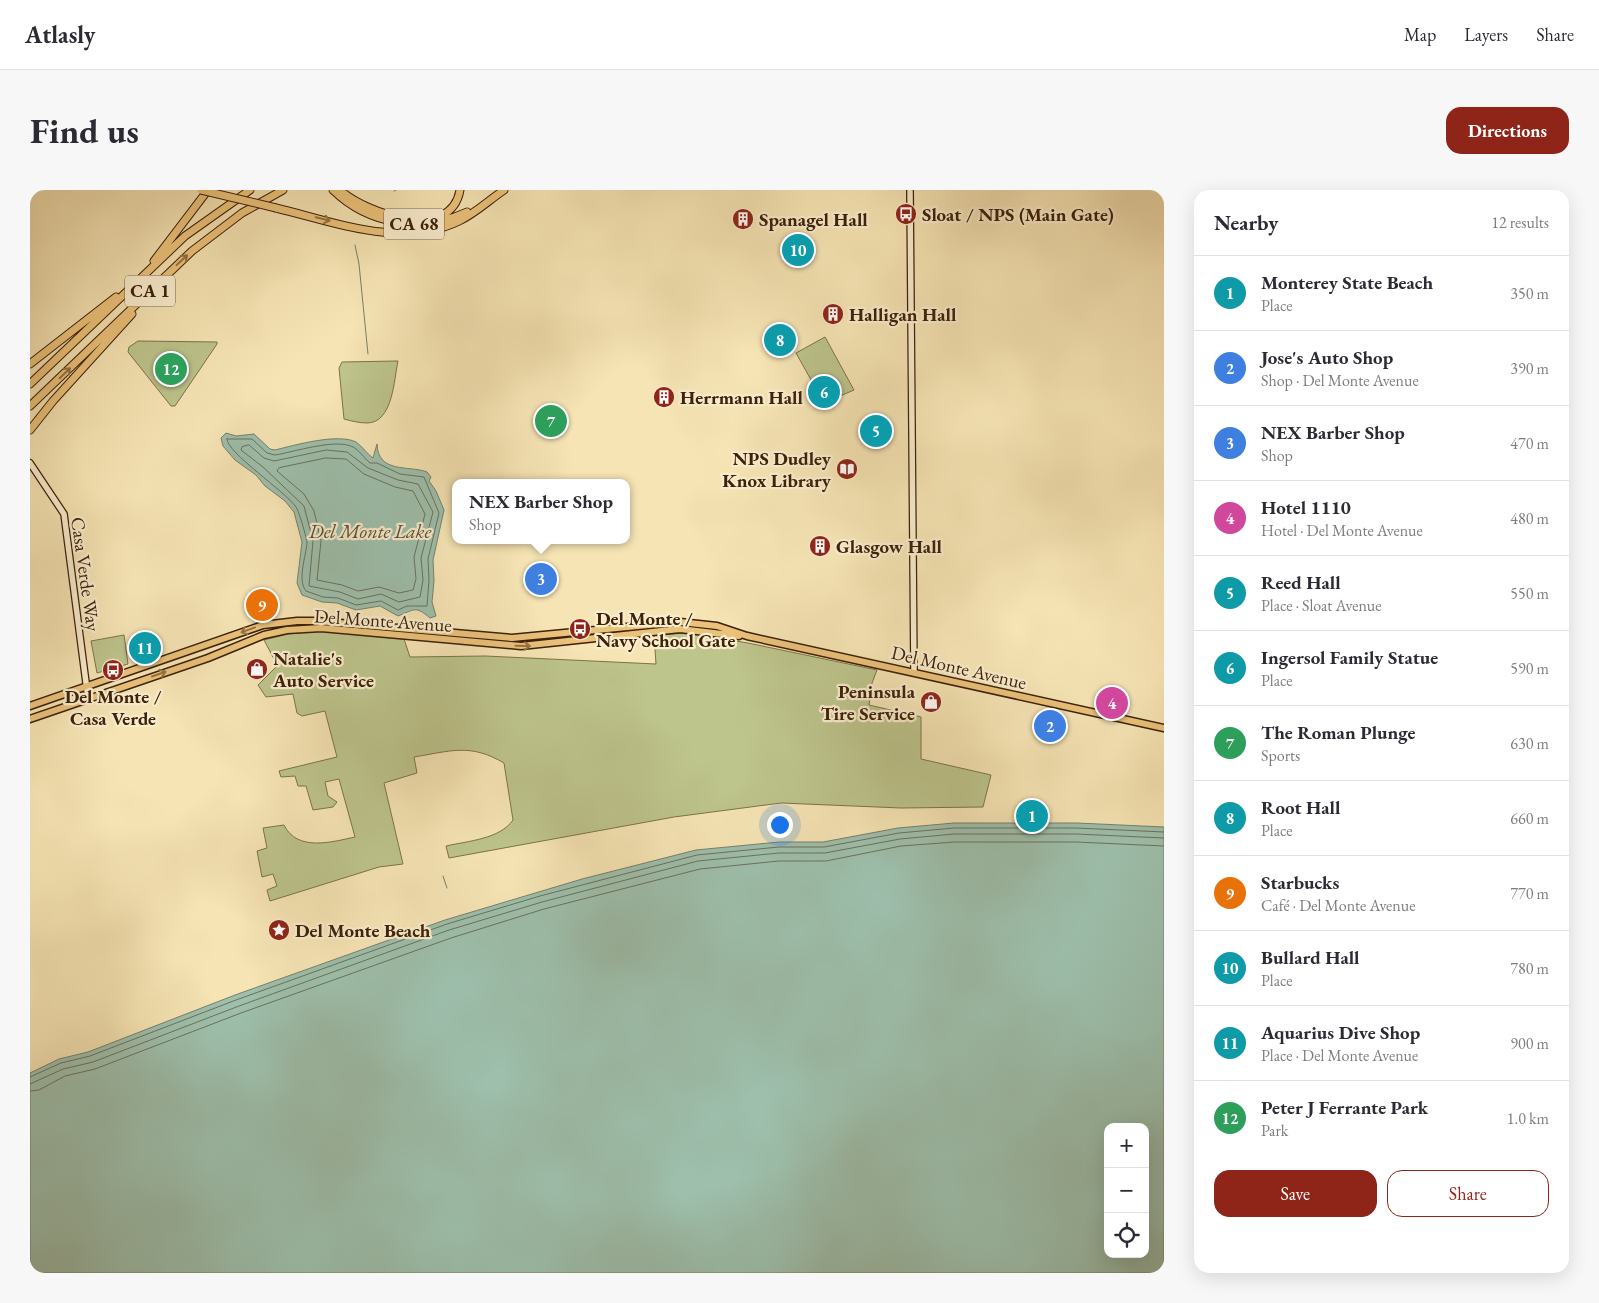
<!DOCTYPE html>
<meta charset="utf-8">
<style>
body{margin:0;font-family:"EB Garamond",serif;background:#f7f7f7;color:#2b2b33}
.controls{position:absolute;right:15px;bottom:15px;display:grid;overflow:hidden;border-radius:10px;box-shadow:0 5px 20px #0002}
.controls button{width:45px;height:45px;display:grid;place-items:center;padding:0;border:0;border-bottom:1px solid #e1e1e2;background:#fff;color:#2b2b33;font:25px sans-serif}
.you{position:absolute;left:749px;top:634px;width:18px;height:18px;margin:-12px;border:4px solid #fff;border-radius:50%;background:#1a73e8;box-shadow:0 0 0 8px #1a73e833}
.badge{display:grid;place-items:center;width:32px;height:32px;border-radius:50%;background:#8f2418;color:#fff;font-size:16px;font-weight:700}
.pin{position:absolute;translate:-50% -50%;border:2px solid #fff;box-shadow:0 1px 5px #0006}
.popup{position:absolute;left:422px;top:289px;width:178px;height:65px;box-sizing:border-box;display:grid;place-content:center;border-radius:10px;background:#fff;filter:drop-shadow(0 1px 4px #0005);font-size:16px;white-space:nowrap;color:#7c7c81}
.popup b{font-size:19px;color:#2b2b33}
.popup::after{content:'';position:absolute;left:50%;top:100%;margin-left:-10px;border:10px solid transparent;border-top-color:#fff}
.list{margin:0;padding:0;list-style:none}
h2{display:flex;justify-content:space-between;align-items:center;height:65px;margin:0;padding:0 20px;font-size:21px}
h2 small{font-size:16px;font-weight:400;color:#7c7c81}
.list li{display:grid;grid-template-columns:32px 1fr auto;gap:15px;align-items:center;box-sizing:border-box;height:75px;padding:0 20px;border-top:1px solid #e1e1e2}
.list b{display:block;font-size:19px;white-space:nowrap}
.list p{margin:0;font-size:16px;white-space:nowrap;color:#7c7c81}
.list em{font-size:16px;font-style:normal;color:#7c7c81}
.actions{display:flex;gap:10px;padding:15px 20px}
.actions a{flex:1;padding:11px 0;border:1px solid #8f2418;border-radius:15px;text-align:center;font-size:18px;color:#8f2418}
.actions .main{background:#8f2418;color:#fff}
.icon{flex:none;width:28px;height:28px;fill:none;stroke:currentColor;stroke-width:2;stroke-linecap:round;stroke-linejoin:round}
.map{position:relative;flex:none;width:1134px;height:1083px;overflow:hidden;border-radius:15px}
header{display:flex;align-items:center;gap:30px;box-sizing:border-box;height:70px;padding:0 25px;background:#fff;border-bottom:1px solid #e1e1e2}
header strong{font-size:24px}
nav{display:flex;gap:28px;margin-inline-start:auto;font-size:18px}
.intro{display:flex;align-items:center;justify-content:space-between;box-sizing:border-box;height:120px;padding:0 30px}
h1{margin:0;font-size:35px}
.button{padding:12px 22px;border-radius:15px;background:#8f2418;color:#fff;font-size:18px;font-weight:700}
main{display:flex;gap:30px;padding:0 30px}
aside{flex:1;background:#fff;border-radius:15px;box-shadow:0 5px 20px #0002}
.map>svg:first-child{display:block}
</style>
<header>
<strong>Atlasly</strong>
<nav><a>Map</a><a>Layers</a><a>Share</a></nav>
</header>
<div class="intro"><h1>Find us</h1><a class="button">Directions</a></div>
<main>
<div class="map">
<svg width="1134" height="1083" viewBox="0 0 1134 1083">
<rect width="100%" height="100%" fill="#f6e4b4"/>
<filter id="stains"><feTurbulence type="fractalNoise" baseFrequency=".004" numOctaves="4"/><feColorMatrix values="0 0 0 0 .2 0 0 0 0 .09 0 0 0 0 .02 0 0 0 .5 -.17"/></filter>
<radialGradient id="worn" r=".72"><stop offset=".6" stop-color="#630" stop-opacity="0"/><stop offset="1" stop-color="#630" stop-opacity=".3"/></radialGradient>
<path fill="#bdc48c" stroke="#7d724a" d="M 795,147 L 824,200 L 794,213 L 766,163 Z
M 108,151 L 187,152 L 187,154 L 145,216 L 141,216 L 98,162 L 99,157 Z
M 368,171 C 364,189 363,233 337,233 C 330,233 321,231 314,229 L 309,178 L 312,172 Z
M 288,441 L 374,449 L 380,467 L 455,466 L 626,474 L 624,445 L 658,443 L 718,453 L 847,480 L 842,493 L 839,515 L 891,527 L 891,569 L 961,585 L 953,617 L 871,618 L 751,613 L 644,627 L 419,668 L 416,656 C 438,651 470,649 483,630 L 474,573 C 440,553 421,561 384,567 L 387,583 L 354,593 L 373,674 L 349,677 L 240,711 L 237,700 L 247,696 L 243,684 L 232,687 L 227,661 L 237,658 L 233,638 L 254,635 C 267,662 302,652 325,647 L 309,589 L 295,592 L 298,606 L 307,612 L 303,617 L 283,620 L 276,596 L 268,596 L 265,586 L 251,587 L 249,581 L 307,567 L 295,521 L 272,526 L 267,523 L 263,504 L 236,507 L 228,495 L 252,471 L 244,469 L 234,450 L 258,444 Z
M 94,445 L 98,474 L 67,483 L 61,451 Z"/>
<path fill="#9dbfac" stroke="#77806a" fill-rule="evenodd" d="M 529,219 L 535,230 L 512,243 L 506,231 Z
M 196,243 L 206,246 L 224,244 L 240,259 L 245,260 C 265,255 308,243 326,252 C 332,256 337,264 343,268 L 347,254 C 348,284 379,275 397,282 L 401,287 L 399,291 L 406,301 L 414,320 L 403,370 L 404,391 L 402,412 L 406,426 L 400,428 C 385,415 384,420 368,426 L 350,416 L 326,420 L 307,413 L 292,412 L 272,405 L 267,393 L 272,352 L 264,322 L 255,311 L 235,296 L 226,285 L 205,270 L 193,256 L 191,248 Z
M 924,633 L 1047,633 L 1134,637 L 1134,1083 L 0,1083 L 0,883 L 29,869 L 58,862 L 205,805 L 415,730 L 552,689 L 666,660 L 749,652 L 793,652 L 868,638 ZM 1078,937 L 1115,937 L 1115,1064 L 1078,1064 Z"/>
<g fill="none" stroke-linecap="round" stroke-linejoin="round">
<path stroke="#6d705a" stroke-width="1" d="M 197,249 L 222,249 L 237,263 L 245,265 C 264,262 306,248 323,257 C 329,260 334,268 340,273 L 347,273 L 370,284 L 394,287 L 409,323 L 398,369 L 399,390 L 397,416 L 377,416 L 368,420 L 351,411 L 326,415 L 308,408 L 293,407 L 276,401 C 267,390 276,366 277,353 C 277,349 269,321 266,317 C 256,302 196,262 197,249 Z
M 219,255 L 234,268 L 244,271 L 296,260 L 317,262 L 338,278 L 368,290 L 388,294 L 403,322 L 391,368 L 393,390 L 390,407 L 369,412 L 351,404 L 328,409 L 310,402 L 279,396 L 283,351 L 274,316 L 233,277 L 211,260 L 212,257 Z
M 296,268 L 316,269 L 334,284 L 365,297 L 383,301 L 395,324 L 384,367 L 386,389 L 383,400 L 369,403 L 349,397 L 328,401 L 312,395 L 287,390 L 291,351 L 284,321 L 274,304 L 247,281 L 249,278 Z
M 0,887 L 31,873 L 60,866 L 206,810 L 417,734 L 510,706 L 667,665 L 749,657 L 794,657 L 869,643 L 924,638 L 1046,638 L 1134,642
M 0,894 L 33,879 L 63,872 L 209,816 L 419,740 L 512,712 L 668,671 L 749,663 L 795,663 L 870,649 L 924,644 L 1046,644 L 1134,648
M 0,901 L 9,900 L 35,886 L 65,879 L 211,823 L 421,748 L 514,719 L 670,679 L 749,671 L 796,671 L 871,656 L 925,652 L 1046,652 L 1134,656"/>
<path stroke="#77806a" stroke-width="1" d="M 364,1 L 366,0
M 325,55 L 329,74 L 338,164
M 413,686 L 417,698"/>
<g stroke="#3d2108" stroke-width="8">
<path id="secondary" d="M 880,0 L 884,482
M 0,273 L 34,324 L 58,508"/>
</g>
<g stroke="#3d2108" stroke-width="9">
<path id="primary" d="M 0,516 L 233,435 L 267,431 L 287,431 L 482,448 L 650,432 L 687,436 L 717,446 L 1134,538
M 0,529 L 178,468 L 234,445 L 257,440 L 291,438 L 491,456 L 650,439 L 709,446"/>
</g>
<g stroke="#3d2108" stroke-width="9">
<path id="highway" d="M 303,0 C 339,35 392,43 437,22
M 310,0 C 335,23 421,53 430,0
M 246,18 C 305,32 371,59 429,31 C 446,23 459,10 474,0
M 124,71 L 178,0
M 0,174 L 86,107
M 0,194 L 155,46 L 220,0
M 0,216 L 162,61 L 212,23 L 253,0
M 0,240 L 23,211 L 102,124"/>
</g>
<use href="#secondary" stroke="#f9edce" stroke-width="5.5"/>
<use href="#primary" stroke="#ebc27a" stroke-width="6"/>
<use href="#highway" stroke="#ebc27a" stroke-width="7"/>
<g stroke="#3d2108" stroke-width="9" stroke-linecap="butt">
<path id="highway-bridge" d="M 171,0 L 246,18"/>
</g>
<use href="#highway-bridge" stroke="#ebc27a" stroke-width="7"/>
</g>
<defs><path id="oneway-shaft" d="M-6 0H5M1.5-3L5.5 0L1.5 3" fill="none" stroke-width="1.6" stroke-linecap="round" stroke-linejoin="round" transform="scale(1.25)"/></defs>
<g stroke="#947241">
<use href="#oneway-shaft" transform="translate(293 29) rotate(13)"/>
<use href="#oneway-shaft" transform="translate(152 70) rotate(-43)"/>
<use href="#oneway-shaft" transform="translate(35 183) rotate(-44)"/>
<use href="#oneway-shaft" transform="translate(218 440) rotate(160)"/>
<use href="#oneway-shaft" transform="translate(493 456) rotate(1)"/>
<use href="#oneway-shaft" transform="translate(129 484) rotate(-19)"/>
</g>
<defs>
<g id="bus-disc" transform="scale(1.125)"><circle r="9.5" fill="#8f2418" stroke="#f9edce"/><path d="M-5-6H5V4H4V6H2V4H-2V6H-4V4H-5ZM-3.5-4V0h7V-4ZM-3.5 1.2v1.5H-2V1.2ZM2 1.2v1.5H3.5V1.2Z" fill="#fff"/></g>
<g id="building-disc" transform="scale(1.125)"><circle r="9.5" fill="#8f2418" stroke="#f9edce"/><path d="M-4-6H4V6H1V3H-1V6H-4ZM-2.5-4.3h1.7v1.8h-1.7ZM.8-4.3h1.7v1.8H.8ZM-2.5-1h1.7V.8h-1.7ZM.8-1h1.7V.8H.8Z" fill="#fff"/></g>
<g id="library-disc" transform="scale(1.125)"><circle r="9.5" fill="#8f2418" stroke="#f9edce"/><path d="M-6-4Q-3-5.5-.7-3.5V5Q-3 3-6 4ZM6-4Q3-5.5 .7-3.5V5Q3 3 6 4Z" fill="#fff"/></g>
<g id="shop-disc" transform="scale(1.125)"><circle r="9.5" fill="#8f2418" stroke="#f9edce"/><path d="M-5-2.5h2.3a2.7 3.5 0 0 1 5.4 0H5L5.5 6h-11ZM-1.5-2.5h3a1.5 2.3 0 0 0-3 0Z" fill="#fff"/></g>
<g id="sight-disc" transform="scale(1.125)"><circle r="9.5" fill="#8f2418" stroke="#f9edce"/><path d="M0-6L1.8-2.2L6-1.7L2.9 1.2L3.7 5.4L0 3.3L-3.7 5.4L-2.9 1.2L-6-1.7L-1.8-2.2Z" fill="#fff"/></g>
</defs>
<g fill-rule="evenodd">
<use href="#bus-disc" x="876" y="24"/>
<use href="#building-disc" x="713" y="29"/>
<use href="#building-disc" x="803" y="124"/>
<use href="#building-disc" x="634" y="207"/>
<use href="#library-disc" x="817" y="279"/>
<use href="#building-disc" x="790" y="356"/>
<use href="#bus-disc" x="550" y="439"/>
<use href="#shop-disc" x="227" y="479"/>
<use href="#bus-disc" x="83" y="480"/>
<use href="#shop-disc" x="901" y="512"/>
<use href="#sight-disc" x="249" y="740"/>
</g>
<g text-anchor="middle" stroke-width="4.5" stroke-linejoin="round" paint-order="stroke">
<g fill="#f9edce" stroke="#755e43" stroke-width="1">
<rect x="354" y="18.5" width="60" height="31" rx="4"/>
<rect x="95" y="85.5" width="50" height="31" rx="4"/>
</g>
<g font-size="18" font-weight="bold" fill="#3d2108">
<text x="384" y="40">CA 68</text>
<text x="120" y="107">CA 1</text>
</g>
<g font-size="19" font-weight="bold" fill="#3d2108" stroke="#f9edce" text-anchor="start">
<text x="892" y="31">Sloat / NPS (Main Gate)</text>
<text x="729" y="36">Spanagel Hall</text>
<text x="819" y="131">Halligan Hall</text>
<text x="650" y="214">Herrmann Hall</text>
<text x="801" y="275" text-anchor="end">NPS Dudley<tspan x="801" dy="22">Knox Library</tspan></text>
<text x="806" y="363">Glasgow Hall</text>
<text x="566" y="435">Del Monte /<tspan x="566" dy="22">Navy School Gate</tspan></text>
<text x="243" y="475">Natalie's<tspan x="243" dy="22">Auto Service</tspan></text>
<text x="885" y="508" text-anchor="end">Peninsula<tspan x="885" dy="22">Tire Service</tspan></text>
<text x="83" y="513" text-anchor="middle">Del Monte /<tspan x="83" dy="22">Casa Verde</tspan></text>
<text x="265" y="747">Del Monte Beach</text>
</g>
<g font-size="19" fill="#3d2108" stroke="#f9edce">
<text transform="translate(56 384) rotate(82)" y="7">Casa Verde Way</text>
<text transform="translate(353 430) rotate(4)" y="7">Del Monte Avenue</text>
<text transform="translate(929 477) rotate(13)" y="7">Del Monte Avenue</text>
</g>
<g font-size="20" font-style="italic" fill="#5a5039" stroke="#f9edce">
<text x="340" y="348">Del Monte Lake</text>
</g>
</g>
<rect width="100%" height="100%" filter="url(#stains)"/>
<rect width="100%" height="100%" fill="url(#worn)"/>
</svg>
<div class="controls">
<button>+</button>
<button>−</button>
<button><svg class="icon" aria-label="locate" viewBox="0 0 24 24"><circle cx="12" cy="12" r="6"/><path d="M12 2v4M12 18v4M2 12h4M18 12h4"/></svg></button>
</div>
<div class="you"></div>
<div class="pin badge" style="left:1002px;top:626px;background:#0f9aa8">1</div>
<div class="pin badge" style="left:1020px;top:536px;background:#3f7fe0">2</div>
<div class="pin badge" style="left:511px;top:389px;background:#3f7fe0">3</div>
<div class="popup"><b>NEX Barber Shop</b>Shop</div>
<div class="pin badge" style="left:1082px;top:513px;background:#d1479c">4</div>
<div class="pin badge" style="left:846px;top:241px;background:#0f9aa8">5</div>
<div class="pin badge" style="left:794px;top:202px;background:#0f9aa8">6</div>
<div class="pin badge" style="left:521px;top:231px;background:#2e9e5b">7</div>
<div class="pin badge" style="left:750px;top:150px;background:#0f9aa8">8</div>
<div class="pin badge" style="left:232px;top:415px;background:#e8710a">9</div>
<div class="pin badge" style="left:768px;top:60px;background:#0f9aa8">10</div>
<div class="pin badge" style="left:115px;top:458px;background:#0f9aa8">11</div>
<div class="pin badge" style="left:141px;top:179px;background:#2e9e5b">12</div>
</div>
<aside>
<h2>Nearby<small>12 results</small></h2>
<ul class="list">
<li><span class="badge" style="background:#0f9aa8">1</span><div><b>Monterey State Beach</b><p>Place</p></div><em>350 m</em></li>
<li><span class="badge" style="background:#3f7fe0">2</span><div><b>Jose's Auto Shop</b><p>Shop · Del Monte Avenue</p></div><em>390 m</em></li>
<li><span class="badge" style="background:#3f7fe0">3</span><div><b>NEX Barber Shop</b><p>Shop</p></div><em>470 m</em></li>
<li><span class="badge" style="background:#d1479c">4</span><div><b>Hotel 1110</b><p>Hotel · Del Monte Avenue</p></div><em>480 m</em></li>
<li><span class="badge" style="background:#0f9aa8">5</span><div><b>Reed Hall</b><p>Place · Sloat Avenue</p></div><em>550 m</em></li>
<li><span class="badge" style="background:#0f9aa8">6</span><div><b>Ingersol Family Statue</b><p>Place</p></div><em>590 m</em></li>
<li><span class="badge" style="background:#2e9e5b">7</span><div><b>The Roman Plunge</b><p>Sports</p></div><em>630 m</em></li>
<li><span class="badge" style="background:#0f9aa8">8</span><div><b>Root Hall</b><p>Place</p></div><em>660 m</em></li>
<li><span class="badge" style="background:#e8710a">9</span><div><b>Starbucks</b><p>Café · Del Monte Avenue</p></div><em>770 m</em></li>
<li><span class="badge" style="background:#0f9aa8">10</span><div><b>Bullard Hall</b><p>Place</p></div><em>780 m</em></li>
<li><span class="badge" style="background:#0f9aa8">11</span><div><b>Aquarius Dive Shop</b><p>Place · Del Monte Avenue</p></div><em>900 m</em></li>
<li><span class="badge" style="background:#2e9e5b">12</span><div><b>Peter J Ferrante Park</b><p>Park</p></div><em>1.0 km</em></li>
</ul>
<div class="actions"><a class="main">Save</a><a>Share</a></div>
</aside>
</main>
